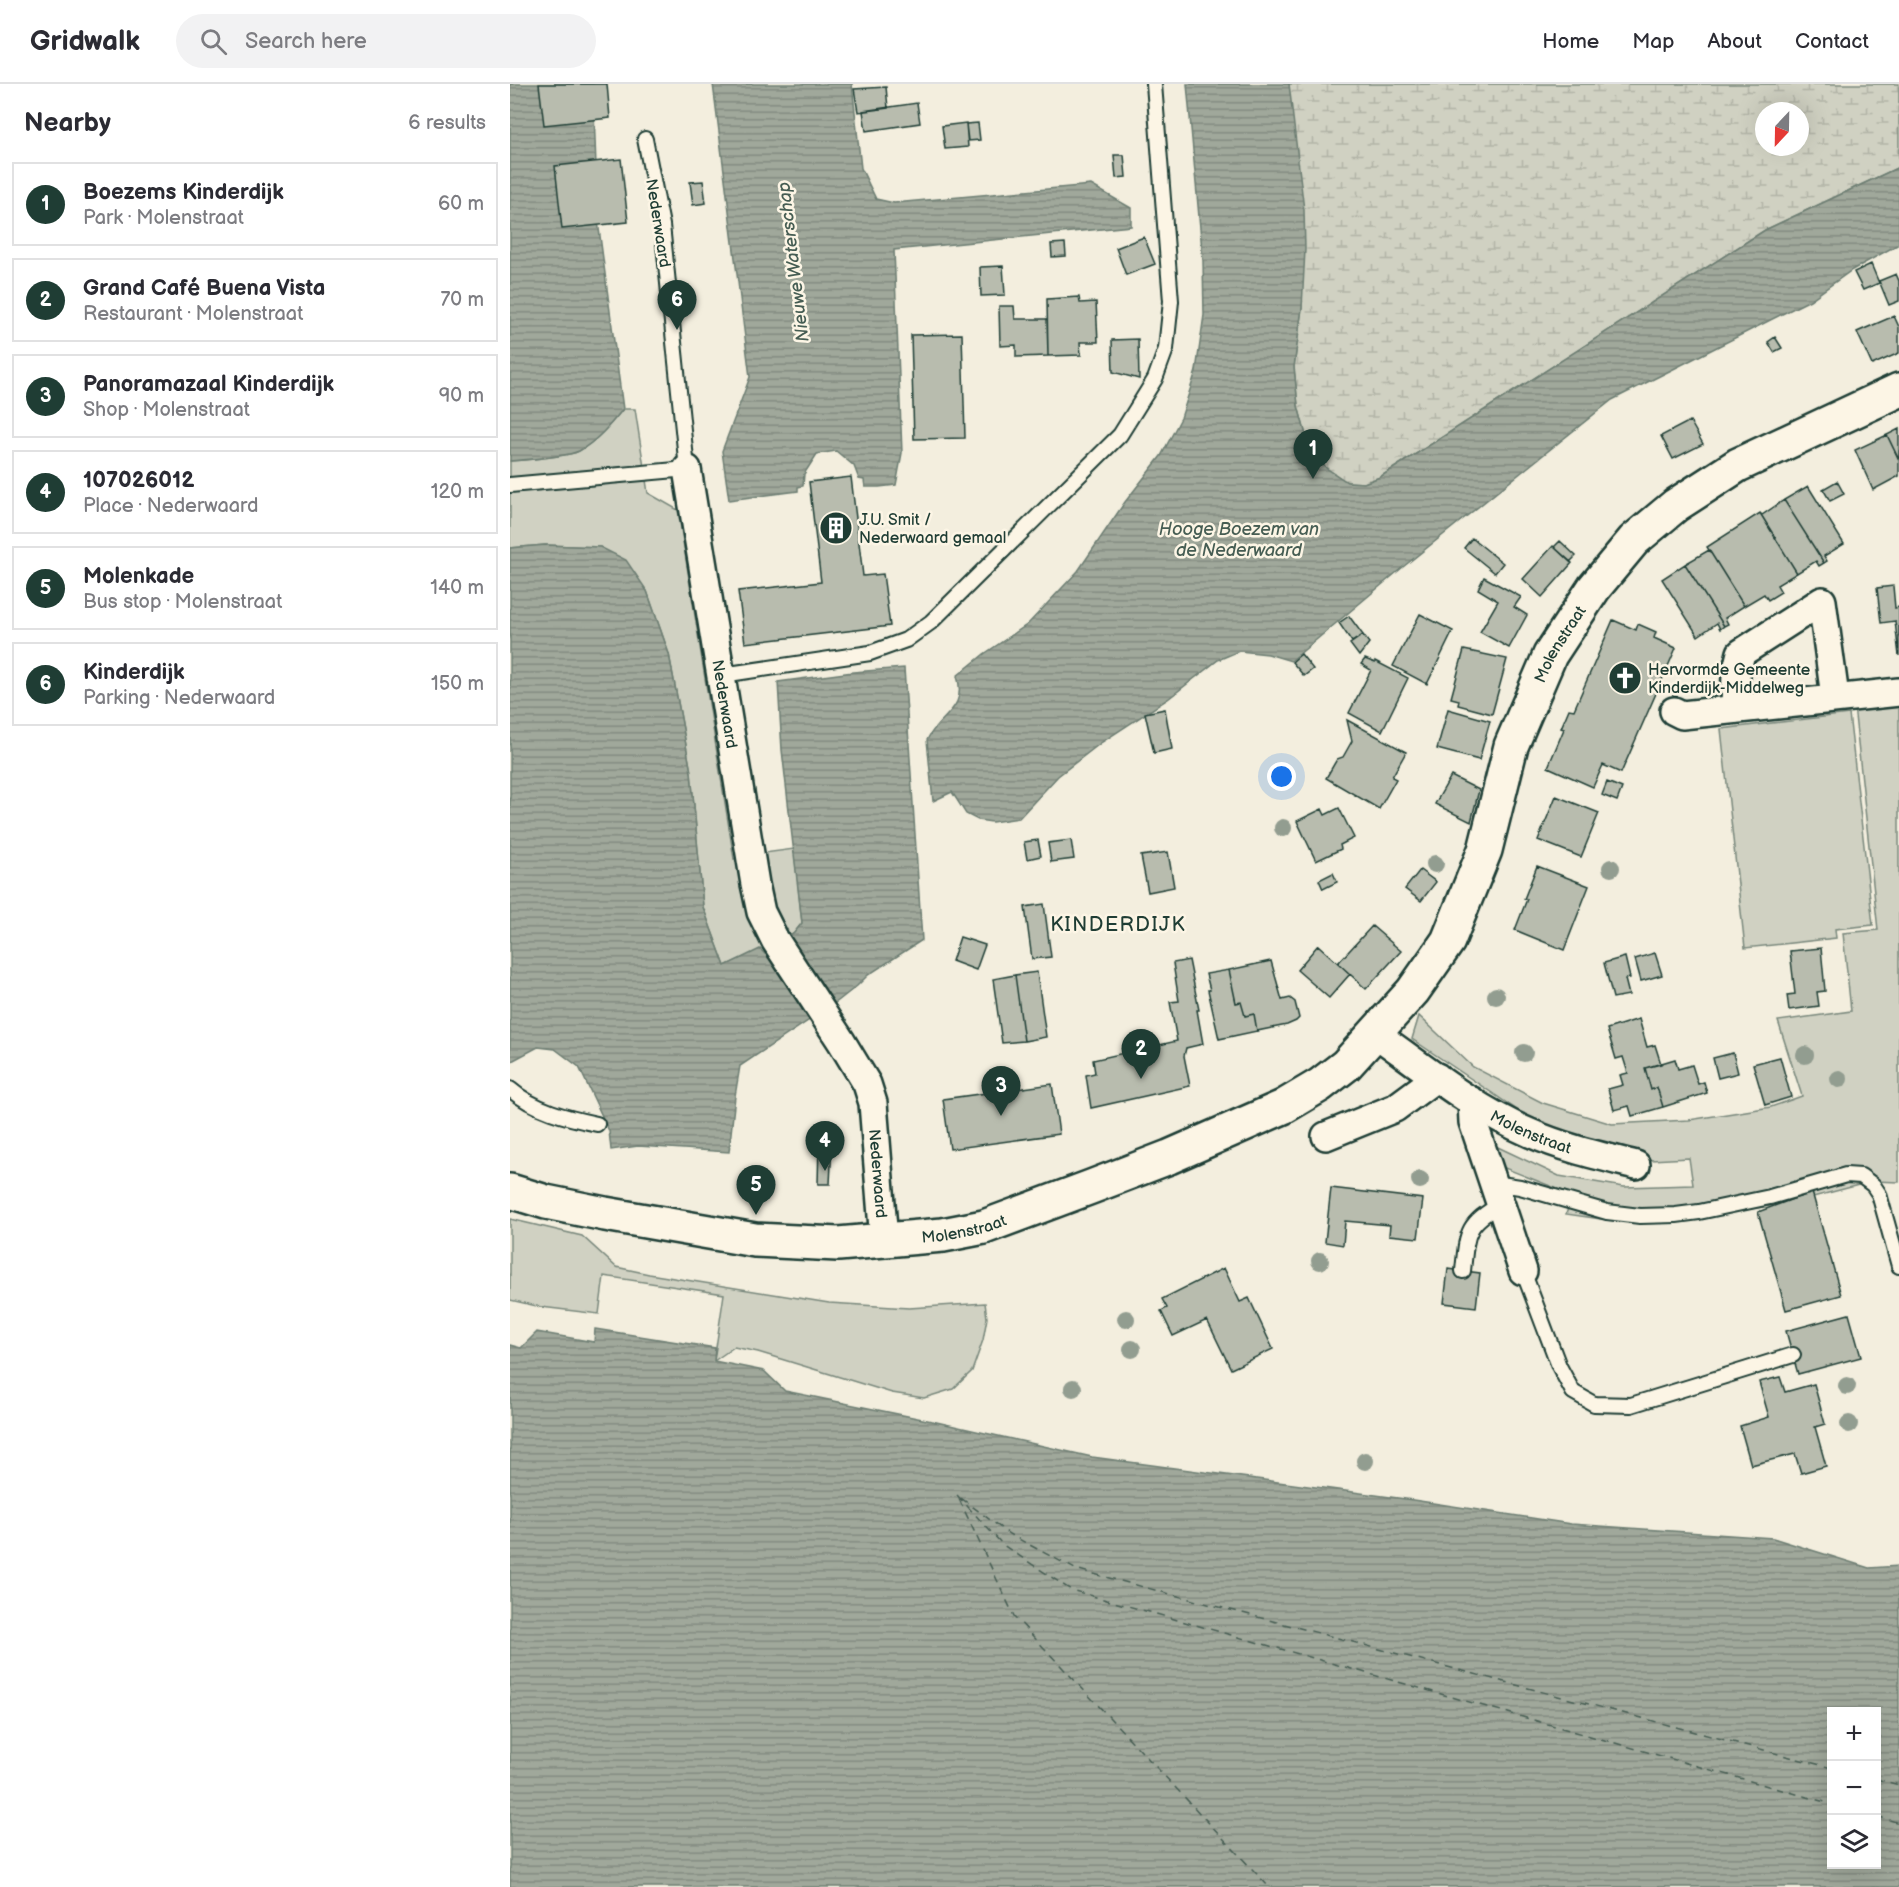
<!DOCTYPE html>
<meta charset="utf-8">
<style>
body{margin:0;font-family:"Balsamiq Sans",sans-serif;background:#f2f2f3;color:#2b2b33}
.controls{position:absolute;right:18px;bottom:18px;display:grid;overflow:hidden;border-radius:0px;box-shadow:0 6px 24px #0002}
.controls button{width:54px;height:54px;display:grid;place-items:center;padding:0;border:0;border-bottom:2px solid #e1e1e2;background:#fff;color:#2b2b33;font:30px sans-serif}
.compass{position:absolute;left:1245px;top:18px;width:54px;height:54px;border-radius:50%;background:#fff;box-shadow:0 6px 24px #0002;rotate:202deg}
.you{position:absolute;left:772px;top:693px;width:21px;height:21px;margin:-15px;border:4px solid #fff;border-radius:50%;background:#1a73e8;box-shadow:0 0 0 9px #1a73e833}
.badge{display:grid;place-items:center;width:39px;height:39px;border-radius:50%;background:#1f3d34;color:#fff;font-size:20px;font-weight:700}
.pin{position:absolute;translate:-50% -50px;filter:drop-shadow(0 2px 3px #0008)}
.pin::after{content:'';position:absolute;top:32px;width:21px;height:18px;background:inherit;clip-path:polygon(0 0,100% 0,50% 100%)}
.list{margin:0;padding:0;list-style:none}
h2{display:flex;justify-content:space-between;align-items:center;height:78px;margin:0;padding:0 24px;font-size:26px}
h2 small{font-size:20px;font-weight:400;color:#7c7c81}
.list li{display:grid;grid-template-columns:39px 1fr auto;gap:18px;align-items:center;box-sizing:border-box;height:84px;margin:0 12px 12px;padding:0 12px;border:2px solid #e1e1e2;border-radius:0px}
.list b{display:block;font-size:22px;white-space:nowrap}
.list p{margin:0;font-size:20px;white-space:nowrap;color:#7c7c81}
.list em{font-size:20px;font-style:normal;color:#7c7c81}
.icon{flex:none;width:33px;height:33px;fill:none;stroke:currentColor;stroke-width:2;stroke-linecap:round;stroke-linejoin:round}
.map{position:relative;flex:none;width:1389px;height:1803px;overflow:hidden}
header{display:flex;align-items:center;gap:36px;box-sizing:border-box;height:84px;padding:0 30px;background:#fff;border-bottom:2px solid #e1e1e2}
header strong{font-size:28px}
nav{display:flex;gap:33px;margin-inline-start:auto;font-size:21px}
.search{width:420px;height:54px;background:#f2f2f3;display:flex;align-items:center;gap:15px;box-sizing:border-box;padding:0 21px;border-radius:33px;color:#7c7c81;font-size:22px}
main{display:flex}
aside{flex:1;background:#fff}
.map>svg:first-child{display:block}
</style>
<header>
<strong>Gridwalk</strong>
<div class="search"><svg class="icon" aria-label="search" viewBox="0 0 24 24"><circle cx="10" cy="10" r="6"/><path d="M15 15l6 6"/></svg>Search here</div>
<nav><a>Home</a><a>Map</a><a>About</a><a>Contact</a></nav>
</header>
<main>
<aside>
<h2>Nearby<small>6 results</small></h2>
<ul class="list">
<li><span class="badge">1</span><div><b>Boezems Kinderdijk</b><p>Park · Molenstraat</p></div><em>60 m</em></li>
<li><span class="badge">2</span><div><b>Grand Café Buena Vista</b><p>Restaurant · Molenstraat</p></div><em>70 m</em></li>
<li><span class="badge">3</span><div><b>Panoramazaal Kinderdijk</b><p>Shop · Molenstraat</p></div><em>90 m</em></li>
<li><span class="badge">4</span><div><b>107026012</b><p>Place · Nederwaard</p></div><em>120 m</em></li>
<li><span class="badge">5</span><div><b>Molenkade</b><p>Bus stop · Molenstraat</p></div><em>140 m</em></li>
<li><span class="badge">6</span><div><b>Kinderdijk</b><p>Parking · Nederwaard</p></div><em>150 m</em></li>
</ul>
</aside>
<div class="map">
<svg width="1389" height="1803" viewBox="0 0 1389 1803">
<defs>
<pattern id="wetland-marsh" width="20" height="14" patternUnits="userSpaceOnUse" patternTransform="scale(1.5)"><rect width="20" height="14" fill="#d0d1c2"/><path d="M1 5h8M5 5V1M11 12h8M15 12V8" fill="none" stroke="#b2b4a7"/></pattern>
<pattern id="water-rules" width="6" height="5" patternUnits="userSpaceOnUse" patternTransform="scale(1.5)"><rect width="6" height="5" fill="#a0a89b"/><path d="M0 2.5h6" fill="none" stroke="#828a7f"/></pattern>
</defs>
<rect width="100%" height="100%" fill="#f3eede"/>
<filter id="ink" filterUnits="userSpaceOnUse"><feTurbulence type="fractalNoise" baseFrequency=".0167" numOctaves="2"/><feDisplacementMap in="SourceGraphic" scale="12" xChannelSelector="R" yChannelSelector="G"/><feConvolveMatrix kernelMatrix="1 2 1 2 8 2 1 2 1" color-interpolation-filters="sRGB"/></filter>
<g filter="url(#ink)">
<path fill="#d0d1c2" stroke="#78877b" stroke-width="1.5" d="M 113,325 L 125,325 L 138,409 L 168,426 L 224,775 L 240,771 L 284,765 L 292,839 L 284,849 L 255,870 L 250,866 L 215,882 L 193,823 L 181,688 L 159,570 L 137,507 L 90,463 L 35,461 L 0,464 L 0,377 C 13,376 59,372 69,367 C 87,356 100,341 113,325 Z
M 1389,617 L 1389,1098 L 1364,1097 L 1280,1119 L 1172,1135 L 1091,1135 L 1056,1130 L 1063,1111 L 982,1079 L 975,1057 L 1049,1092 L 1114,1103 L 1183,1101 L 1179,1074 L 1102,1078 L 1037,1046 L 902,955 L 909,932 L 963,983 L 1033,1019 L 1102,1040 L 1179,1036 L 1261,1023 L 1292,1012 L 1268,937 L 1341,927 L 1333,849 L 1368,846 L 1344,622 Z
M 1339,630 L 1363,841 L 1325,845 L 1326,854 L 1235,864 L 1211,645 Z
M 0,1135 L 72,1152 L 106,1183 L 139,1190 L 319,1219 L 399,1224 L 475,1219 L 477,1234 L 473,1256 L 462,1287 L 443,1305 L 414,1314 L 382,1309 L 248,1268 L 224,1263 L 204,1277 L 214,1210 L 94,1192 L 89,1230 L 31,1223 L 0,1216 Z"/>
<path fill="url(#wetland-marsh)" stroke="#78877b" stroke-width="1.5" fill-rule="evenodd" d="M 779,0 L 1389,0 L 1389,83 L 1255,146 L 870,393 L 854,399 L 837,398 L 816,384 L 797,355 L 788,322 L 784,283 L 792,224 ZM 1254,27 L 1290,27 L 1290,63 L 1254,63 Z"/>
<path fill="url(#water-rules)" stroke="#6c7d72" stroke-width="1.5" fill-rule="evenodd" d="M 0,0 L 83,0 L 88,137 L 113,325 C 100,341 87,357 69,367 C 59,372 13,376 0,377 Z
M 203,0 L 342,0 L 351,84 L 366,115 L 384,119 L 581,101 L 621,124 L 621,142 L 384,166 L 392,369 L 386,401 L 369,403 L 355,403 L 354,396 L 349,395 L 344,382 L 326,367 L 307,370 L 294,390 L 293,402 L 288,403 L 288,407 L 219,416 L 212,367 L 240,293 Z
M 677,0 L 779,0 L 794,126 L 795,165 L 792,224 L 784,283 L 788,322 L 797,355 L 816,384 L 837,398 L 854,399 L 870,393 L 1255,146 L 1389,83 L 1389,160 L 1342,186 L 1300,216 L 1102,316 L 893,483 L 781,577 L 758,570 L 729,567 L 708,576 L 658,615 L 592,658 L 548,692 L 509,734 L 482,738 L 468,736 L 456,730 L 442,708 L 423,717 L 417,656 C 429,631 458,626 447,592 L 474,570 L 518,540 L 568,487 L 615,418 L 651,372 L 671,334 L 686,287 L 694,231 L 693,177 Z
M 35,461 L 90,463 L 116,476 L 137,507 L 159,570 L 181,688 L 193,823 L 215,882 L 250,865 L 255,870 L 284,849 L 292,839 L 272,666 L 268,598 L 343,588 L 394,584 L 412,856 L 358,891 L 347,902 L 328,917 L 230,982 L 225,1012 L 219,1068 L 128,1062 L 101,1066 L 99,1047 L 69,983 L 45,965 L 28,963 L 0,978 L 0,464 Z
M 85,1245 L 205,1264 L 204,1277 L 254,1287 L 275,1307 L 422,1337 L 582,1373 L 903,1416 L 1061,1440 L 1263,1454 L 1359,1484 L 1389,1482 L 1389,1803 L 0,1803 L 0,1261 L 11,1264 L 27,1248 L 84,1258 ZM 1322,1628 L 1366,1628 L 1366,1780 L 1322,1780 Z"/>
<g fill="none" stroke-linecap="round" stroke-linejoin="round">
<path stroke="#465d53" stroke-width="1.5" stroke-dasharray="8 6" stroke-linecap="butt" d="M 447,1411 L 493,1461 L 561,1506 L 1322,1720
M 451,1414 L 499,1450 L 565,1485 L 1322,1684
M 449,1415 L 504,1532 L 759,1803
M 1366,1695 L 1389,1701
M 1366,1732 L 1389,1739"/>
</g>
<path fill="#b8bcae" stroke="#1f3d34" stroke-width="1.5" d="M 29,0 L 97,0 L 100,34 L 34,41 Z
M 376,3 L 378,24 L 348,28 L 344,5 Z
M 407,19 L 410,39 L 356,47 L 353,27 Z
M 456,39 L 458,63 L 435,65 L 432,42 Z
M 468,39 L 470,56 L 458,57 L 456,40 Z
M 604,71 L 614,71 L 616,93 L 606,94 Z
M 111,75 L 118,138 L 52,145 L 45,82 Z
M 193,97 L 196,119 L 183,121 L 180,98 Z
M 634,153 L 645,180 L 616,191 L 606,164 Z
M 555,159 L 556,172 L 542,173 L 541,160 Z
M 1361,180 L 1369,199 L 1353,206 L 1344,188 Z
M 493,182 L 495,211 L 471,212 L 470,183 Z
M 1386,190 L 1389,197 L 1389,217 L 1379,221 L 1369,197 Z
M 569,213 L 570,219 L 586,218 L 588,258 L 570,258 L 571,271 L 538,272 L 537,215 Z
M 489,222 L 504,222 L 505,235 L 537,235 L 538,272 L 506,273 L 506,261 L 490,262 Z
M 1384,232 L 1389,243 L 1389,269 L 1362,281 L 1347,248 Z
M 452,250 L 455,354 L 404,355 L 401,251 Z
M 1265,253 L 1272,264 L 1264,268 L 1258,258 Z
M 628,255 L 629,295 L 603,288 L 602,256 Z
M 1180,337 L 1193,360 L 1163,375 L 1151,352 Z
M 1389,345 L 1389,376 L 1377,351 Z
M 1377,351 L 1389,376 L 1389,392 L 1363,406 L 1345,366 Z
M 341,393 L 353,492 L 373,490 L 380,542 L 235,559 L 228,507 L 311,498 L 299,398 Z
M 1327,397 L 1334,410 L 1320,417 L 1313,405 Z
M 1298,402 L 1334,460 L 1314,472 L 1317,477 L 1314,479 L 1274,416 Z
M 1274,416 L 1314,479 L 1309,482 L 1306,477 L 1287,489 L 1250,429 L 1252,431 Z
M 1250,429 L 1287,489 L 1267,501 L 1271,508 L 1258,516 L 1254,510 L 1234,522 L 1197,463 Z
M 962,454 L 993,479 L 985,489 L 954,464 Z
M 1050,457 L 1066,472 L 1060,478 L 1044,463 Z
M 1043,462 L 1062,479 L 1032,513 L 1013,495 Z
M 1199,466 L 1234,522 L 1215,534 L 1218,540 L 1214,542 L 1175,480 Z
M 1175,480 L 1214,542 L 1210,545 L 1207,539 L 1188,552 L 1152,495 Z
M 974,493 L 1011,513 L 1004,523 L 1017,531 L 999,564 L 970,548 L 988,517 L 968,505 Z
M 1383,502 L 1385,524 L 1389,523 L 1389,572 L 1385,537 L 1371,539 L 1367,504 Z
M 910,530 L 943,547 L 917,600 L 883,582 Z
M 839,532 L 853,551 L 842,558 L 829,539 Z
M 1103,536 L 1126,546 L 1128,540 L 1146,548 L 1144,554 L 1166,564 L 1111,689 L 1093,681 L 1083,703 L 1038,683 L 1054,645 L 1051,644 L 1059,625 L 1064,626 Z
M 853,551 L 859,559 L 849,572 L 840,560 Z
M 954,566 L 997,575 L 982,630 L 948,621 L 949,616 L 941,614 Z
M 791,570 L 803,585 L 794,592 L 782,578 Z
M 855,575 L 865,579 L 865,577 L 898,594 L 872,647 L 839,629 L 861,586 L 851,580 Z
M 655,625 L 662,665 L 644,669 L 635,629 Z
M 938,625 L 980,637 L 969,676 L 927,665 Z
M 837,636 L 896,668 L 882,693 L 886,695 L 869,725 L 816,694 L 827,675 L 833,673 L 842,657 Z
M 941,692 L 969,706 L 961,738 L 925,720 Z
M 1097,698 L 1112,704 L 1107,717 L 1092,711 Z
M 1046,712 L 1089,729 L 1071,773 L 1028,756 Z
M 829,724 L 844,754 L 830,761 L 831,765 L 806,777 L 787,737 L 812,725 L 815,731 Z
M 528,756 L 531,772 L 517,775 L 514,758 Z
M 561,756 L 564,775 L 541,778 L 538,759 Z
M 658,768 L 664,803 L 638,808 L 631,772 Z
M 1027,782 L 1079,802 L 1054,866 L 1005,846 L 1017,815 L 1014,815 Z
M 910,786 L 926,798 L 911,817 L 895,805 Z
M 823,789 L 827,798 L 813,805 L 809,796 Z
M 534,820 L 541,873 L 522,875 L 515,823 Z
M 862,842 L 891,867 L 856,905 L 828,879 Z
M 450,853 L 475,861 L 466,886 L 442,877 Z
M 808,861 L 840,890 L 819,914 L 787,886 Z
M 1311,864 L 1315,907 L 1307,908 L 1309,922 L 1279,926 L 1277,911 L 1285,910 L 1280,867 Z
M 1145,869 L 1152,891 L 1131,897 L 1125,875 Z
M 1115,873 L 1120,894 L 1115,895 L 1119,911 L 1103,914 L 1094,879 Z
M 679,876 L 689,926 L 687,926 L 693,960 L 676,964 L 674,972 L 680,1002 L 581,1024 L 576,991 L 585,989 L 583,976 L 667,957 L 660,918 L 669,917 L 663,879 Z
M 761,877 L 772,916 L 780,914 L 785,918 L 789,934 L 786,937 L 777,941 L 747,947 L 744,930 L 735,932 L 731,918 L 726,919 L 719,886 Z
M 719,886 L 726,919 L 731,918 L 735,932 L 744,930 L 747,947 L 709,955 L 698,906 L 700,906 L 696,890 Z
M 527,888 L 536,953 L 514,957 L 505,891 Z
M 505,891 L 514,957 L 492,959 L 483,895 Z
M 1129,935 L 1137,963 L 1145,961 L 1151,980 L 1135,984 L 1141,1006 L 1147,1003 L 1153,1023 L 1122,1032 L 1119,1022 L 1104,1026 L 1098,1005 L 1113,1001 L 1110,991 L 1118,989 L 1113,973 L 1106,975 L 1097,945 Z
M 1223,969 L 1228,989 L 1208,994 L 1203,974 Z
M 1270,973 L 1281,1013 L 1255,1021 L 1243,980 Z
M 1165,975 L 1168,985 L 1182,981 L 1188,1000 L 1194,998 L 1197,1009 L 1153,1023 L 1147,1003 L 1141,1006 L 1135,984 Z
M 542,1000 L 549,1050 L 440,1065 L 433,1015 Z
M 309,1060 L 322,1060 L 320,1100 L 308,1100 Z
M 821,1104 L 913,1115 L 908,1154 L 879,1151 L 880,1141 L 835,1137 L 833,1161 L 815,1158 Z
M 1302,1108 L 1331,1211 L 1276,1226 L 1248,1128 Z
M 714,1184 L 730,1218 L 739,1214 L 763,1265 L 721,1285 L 697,1236 L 663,1252 L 651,1227 L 657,1224 L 652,1215 Z
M 938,1185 L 970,1189 L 966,1223 L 934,1219 Z
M 1339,1230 L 1351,1273 L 1288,1290 L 1276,1247 Z
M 1270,1293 L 1275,1308 L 1304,1300 L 1315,1340 L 1305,1343 L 1316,1382 L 1291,1389 L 1285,1370 L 1241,1381 L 1230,1342 L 1259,1333 L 1249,1298 Z"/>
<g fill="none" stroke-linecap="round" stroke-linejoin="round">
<g stroke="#1f3d34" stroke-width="18">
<path id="service" d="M 0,401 L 177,385 L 152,141 L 135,55
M 212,591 L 360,569 L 396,556 L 421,538 L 610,351 L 645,295 L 656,265 L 661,217 L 644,0
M 0,1005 C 24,1026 57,1034 87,1040
M 984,1099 L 1010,1103 L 1097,1128 L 1130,1132 L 1166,1131 L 1189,1128 L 1260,1113 L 1336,1091 L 1351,1092 L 1363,1101 L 1369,1110 L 1389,1182
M 953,1187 C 957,1148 956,1140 991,1120
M 1013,1187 L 1049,1282 L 1063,1308 L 1084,1320 L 1121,1321 L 1283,1271"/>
</g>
<g stroke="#1f3d34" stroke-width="32">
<g id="minor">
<path id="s1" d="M 177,385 L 245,800 L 251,828 L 265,856 L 331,957 L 357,1000 L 363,1019 L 374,1157"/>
<path d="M 1225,625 L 1226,589 L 1231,569 L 1312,517 L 1325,613"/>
<path d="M 1164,627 L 1172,631 L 1389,608"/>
<path id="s2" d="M 866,950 C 915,985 964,1025 1020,1049 C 1054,1064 1090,1072 1126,1081"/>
<path d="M 962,1017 L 963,1038 L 1013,1187"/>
<path d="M 816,1052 L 885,1024 L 927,993"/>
</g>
</g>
<g stroke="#1f3d34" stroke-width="38">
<g id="tertiary">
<path id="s3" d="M 0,1107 L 36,1118 L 95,1130 L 245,1156 L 328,1160 L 433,1151 L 474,1143 L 581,1103 L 659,1073 L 773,1023 L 810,1001 L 836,981 L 903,907 L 938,857 L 975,766 L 1001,662 L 1040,571 L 1084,504 L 1124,456 L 1166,421 L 1228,381 L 1389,306"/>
</g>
</g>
<use href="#service" stroke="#fcf5e5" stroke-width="14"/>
<use href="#minor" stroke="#fcf5e5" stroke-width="27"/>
<use href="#tertiary" stroke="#fcf5e5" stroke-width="33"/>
</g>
<g fill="#929d90">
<circle cx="773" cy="744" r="9"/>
<circle cx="925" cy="780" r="9"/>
<circle cx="1101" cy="784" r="9"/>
<circle cx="986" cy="912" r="9"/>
<circle cx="1014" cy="969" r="9"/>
<circle cx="1295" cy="971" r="9"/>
<circle cx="1329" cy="995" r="9"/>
<circle cx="910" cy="1096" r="9"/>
<circle cx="810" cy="1177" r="9"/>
<circle cx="616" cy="1235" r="9"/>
<circle cx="622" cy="1265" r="9"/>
<circle cx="1337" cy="1302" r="9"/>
<circle cx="563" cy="1304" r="9"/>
<circle cx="1339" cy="1340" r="9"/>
<circle cx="855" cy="1377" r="9"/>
</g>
</g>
<defs>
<g id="building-disc" transform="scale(1.725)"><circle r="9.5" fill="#1f3d34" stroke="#fcf5e5"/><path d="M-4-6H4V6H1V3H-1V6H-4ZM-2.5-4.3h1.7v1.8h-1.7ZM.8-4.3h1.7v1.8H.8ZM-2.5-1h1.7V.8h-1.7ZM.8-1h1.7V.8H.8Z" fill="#fff"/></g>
<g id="church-disc" transform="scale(1.725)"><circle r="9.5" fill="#1f3d34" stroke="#fcf5e5"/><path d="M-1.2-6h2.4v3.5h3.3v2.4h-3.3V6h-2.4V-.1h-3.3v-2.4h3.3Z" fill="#fff"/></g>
</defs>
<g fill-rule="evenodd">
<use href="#building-disc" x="326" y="444"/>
<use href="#church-disc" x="1115" y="594"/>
</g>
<g text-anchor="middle" stroke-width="5" stroke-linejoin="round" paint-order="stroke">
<g font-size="16" fill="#1f3d34" stroke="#fcf5e5">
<text transform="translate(149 139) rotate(81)" y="6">Nederwaard</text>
<text dy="6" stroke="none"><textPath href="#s3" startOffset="1358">Molenstraat</textPath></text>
<text dy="6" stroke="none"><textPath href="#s1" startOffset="238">Nederwaard</textPath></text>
<text dy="6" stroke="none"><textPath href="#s2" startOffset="184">Molenstraat</textPath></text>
<text dy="6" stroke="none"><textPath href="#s1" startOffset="742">Nederwaard</textPath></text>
<text dy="6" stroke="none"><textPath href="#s3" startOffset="460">Molenstraat</textPath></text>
</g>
<g font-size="16" fill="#1f3d34" stroke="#fcf5e5" text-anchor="start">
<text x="349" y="441">J.U. Smit /<tspan x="349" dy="18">Nederwaard gemaal</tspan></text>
<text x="1138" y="591">Hervormde Gemeente<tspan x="1138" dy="18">Kinderdijk-Middelweg</tspan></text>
</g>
<g font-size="18" font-style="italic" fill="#465d53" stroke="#fcf5e5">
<text transform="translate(283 178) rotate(-97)" y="6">Nieuwe Waterschap</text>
<text x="729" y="451">Hooge Boezem van<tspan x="729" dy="21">de Nederwaard</tspan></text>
</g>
<g font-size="20" letter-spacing="1.5" fill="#1f3d34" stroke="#fcf5e5">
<text x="608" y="847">KINDERDIJK</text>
</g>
</g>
</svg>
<div class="controls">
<button>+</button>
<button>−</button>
<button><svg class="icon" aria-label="layers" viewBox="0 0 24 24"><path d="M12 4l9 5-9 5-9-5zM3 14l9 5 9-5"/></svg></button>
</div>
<svg class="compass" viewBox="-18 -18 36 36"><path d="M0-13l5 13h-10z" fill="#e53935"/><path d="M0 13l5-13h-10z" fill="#7c7c81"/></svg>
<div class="you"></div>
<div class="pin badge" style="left:803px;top:395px">1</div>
<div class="pin badge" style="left:631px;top:995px">2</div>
<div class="pin badge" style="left:491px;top:1032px">3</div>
<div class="pin badge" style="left:315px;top:1087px">4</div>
<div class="pin badge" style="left:246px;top:1131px">5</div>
<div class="pin badge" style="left:167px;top:246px">6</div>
</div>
</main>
